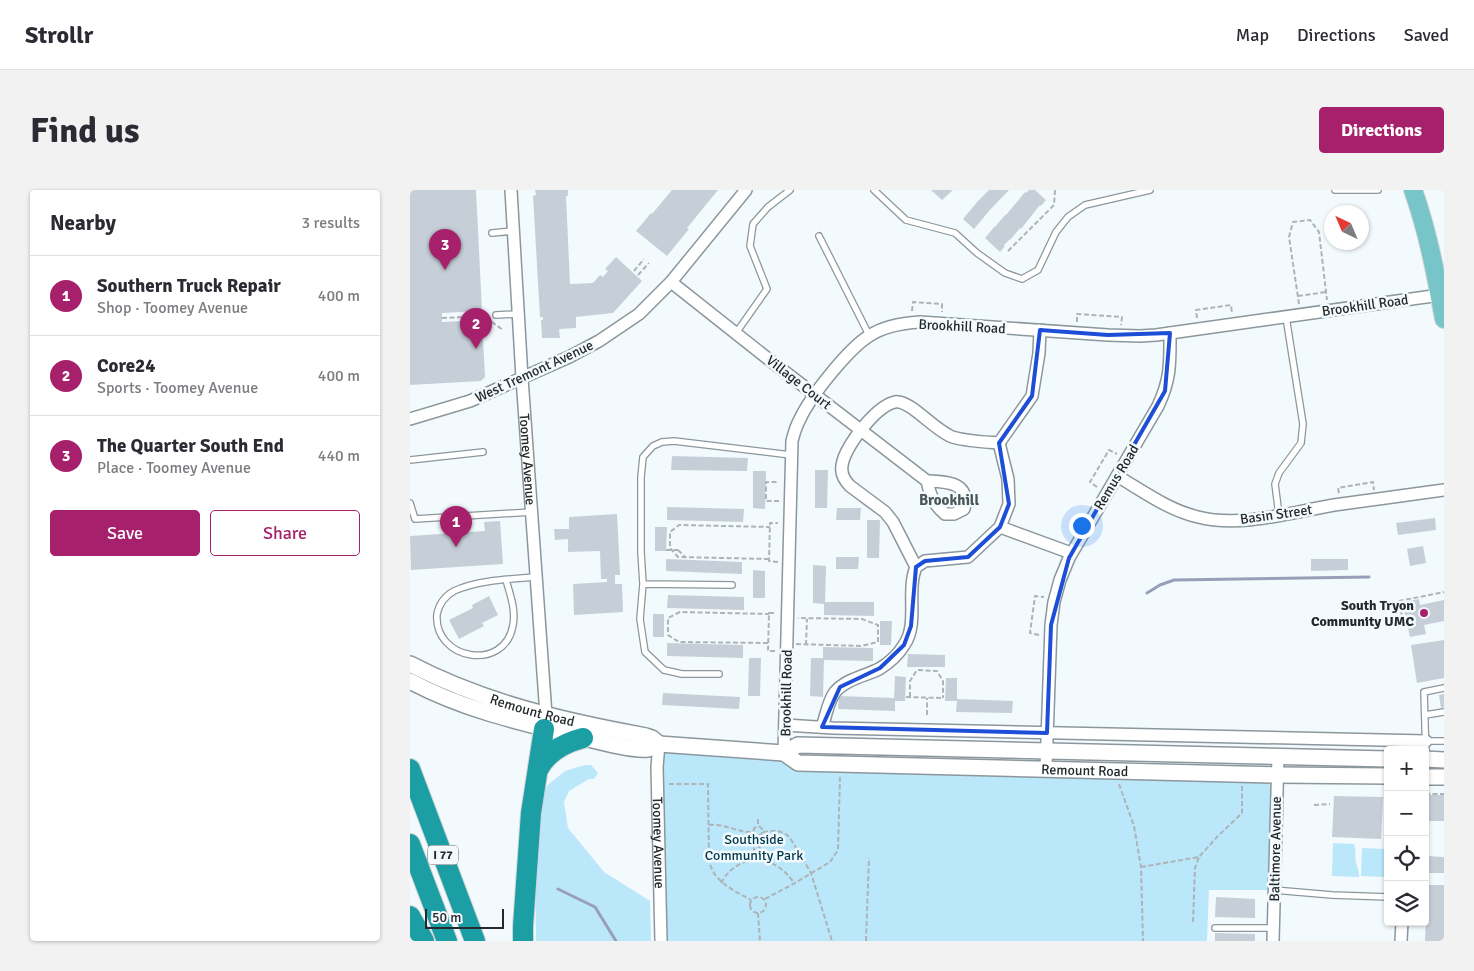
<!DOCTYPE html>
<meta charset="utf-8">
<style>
body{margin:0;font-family:Signika,sans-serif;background:#f2f2f3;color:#2b2b33}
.controls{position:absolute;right:15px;bottom:15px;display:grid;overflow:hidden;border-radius:5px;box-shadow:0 1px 4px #0004}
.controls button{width:45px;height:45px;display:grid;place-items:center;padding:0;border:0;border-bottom:1px solid #e1e1e2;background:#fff;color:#2b2b33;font:25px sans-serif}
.compass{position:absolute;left:914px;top:15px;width:45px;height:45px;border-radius:50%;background:#fff;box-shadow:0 1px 4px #0004;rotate:316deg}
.scale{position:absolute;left:15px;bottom:12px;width:79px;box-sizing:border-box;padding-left:5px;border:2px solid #24292b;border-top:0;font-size:14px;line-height:18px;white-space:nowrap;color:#24292b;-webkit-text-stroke:4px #f3fafe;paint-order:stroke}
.you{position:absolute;left:671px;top:335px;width:18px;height:18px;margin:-12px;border:4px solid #fff;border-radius:50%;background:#1a73e8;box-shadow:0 0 0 8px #1a73e833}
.badge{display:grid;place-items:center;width:32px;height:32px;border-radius:50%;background:#a6206b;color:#fff;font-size:16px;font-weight:700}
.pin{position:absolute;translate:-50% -41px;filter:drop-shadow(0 1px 2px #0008)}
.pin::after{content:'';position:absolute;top:26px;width:18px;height:15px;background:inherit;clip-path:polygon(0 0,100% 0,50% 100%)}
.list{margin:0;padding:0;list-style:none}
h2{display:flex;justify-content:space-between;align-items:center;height:65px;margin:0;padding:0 20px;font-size:21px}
h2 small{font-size:16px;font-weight:400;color:#7c7c81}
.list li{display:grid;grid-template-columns:32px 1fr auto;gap:15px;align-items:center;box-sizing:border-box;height:80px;padding:0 20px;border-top:1px solid #e1e1e2}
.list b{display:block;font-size:19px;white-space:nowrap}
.list p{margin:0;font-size:16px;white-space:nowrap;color:#7c7c81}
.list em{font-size:16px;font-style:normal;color:#7c7c81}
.actions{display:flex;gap:10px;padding:15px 20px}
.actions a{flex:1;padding:11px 0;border:1px solid #a6206b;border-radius:5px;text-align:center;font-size:18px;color:#a6206b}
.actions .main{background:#a6206b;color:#fff}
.icon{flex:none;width:28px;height:28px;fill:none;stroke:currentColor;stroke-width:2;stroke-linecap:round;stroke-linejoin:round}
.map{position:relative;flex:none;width:1034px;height:751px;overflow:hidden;border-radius:5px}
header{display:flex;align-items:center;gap:30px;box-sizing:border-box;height:70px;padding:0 25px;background:#fff;border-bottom:1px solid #e1e1e2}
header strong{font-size:24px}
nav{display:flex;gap:28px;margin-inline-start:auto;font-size:18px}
.intro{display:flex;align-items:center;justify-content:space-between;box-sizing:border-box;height:120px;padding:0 30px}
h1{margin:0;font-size:35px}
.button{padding:12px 22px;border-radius:5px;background:#a6206b;color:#fff;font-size:18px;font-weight:700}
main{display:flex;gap:30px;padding:0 30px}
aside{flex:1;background:#fff;border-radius:5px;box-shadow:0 1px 4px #0004}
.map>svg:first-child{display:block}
</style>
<header>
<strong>Strollr</strong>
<nav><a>Map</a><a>Directions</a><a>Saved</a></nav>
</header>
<div class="intro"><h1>Find us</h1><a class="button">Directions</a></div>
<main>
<aside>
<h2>Nearby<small>3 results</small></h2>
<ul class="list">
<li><span class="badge">1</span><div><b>Southern Truck Repair</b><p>Shop · Toomey Avenue</p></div><em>400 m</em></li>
<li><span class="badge">2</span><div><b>Core24</b><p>Sports · Toomey Avenue</p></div><em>400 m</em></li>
<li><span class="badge">3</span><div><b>The Quarter South End</b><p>Place · Toomey Avenue</p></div><em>440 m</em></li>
</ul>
<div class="actions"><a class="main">Save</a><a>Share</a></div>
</aside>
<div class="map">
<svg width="1034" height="751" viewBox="0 0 1034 751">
<rect width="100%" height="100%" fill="#f3fafe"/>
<path fill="#bbe7fa" d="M 249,554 L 357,563 L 388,573 L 867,585 L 864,700 L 799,700 L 797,751 L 251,751 Z
M 175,575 L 181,575 L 188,583 L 184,589 L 179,589 L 159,601 L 154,612 L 158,638 L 194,682 L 240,711 L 241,751 L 126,751 L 125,670 L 131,603 L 140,593 L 155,581 Z
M 923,653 L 944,654 C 946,660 945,667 946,673 C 948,679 949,681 949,687 L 922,686 Z
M 952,658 L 976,659 L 975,687 L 951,686 Z"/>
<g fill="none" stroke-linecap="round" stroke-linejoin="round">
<path stroke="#989fb8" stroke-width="3" d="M 737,403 L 750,395 L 764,390 L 959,387
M 148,699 L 185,717 L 206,751"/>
</g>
<path fill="#c6cfd8" d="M 0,0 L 66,0 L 72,121 L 32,123 L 32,132 L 72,130 L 75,187 L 71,191 L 0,195 Z
M 125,0 L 158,0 L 158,6 L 156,6 L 160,94 L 183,93 L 190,85 L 193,87 L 198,81 L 195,79 L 206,67 L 232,91 L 203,123 L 166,127 L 166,138 L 149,139 L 150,148 L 132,148 L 131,130 L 133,130 L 133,127 L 130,127 L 123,6 L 126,5 Z
M 262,0 L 308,0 L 277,38 L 279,39 L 257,66 L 226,41 L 241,23 L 242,24 Z
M 521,0 L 543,0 L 532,10 Z
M 579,0 L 599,0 L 579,21 L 564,39 L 553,29 L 568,11 Z
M 619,0 L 625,0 L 636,10 L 631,16 L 630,15 L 611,39 L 610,38 L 600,50 L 600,49 L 594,55 L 595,56 L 590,62 L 575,48 L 585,36 L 585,37 L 595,25 L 596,25 L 615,2 L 616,3 Z
M 262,266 L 338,268 L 337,281 L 261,280 Z
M 405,280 L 418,280 L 417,318 L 405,318 Z
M 343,281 L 356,281 L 355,319 L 343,318 Z
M 257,317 L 334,319 L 333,332 L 257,330 Z
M 427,318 L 451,318 L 450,330 L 426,330 Z
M 207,324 L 210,385 L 205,385 L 205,394 L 212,394 L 213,422 L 164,425 L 163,394 L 197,392 L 197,389 L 191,389 L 190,361 L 158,362 L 158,349 L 145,350 L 144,339 L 159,339 L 159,327 Z
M 1025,328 L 1026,340 L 988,345 L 986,333 Z
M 457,330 L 470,330 L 469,368 L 457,368 Z
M 90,331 L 93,374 L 1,380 L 0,346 L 75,341 L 74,332 Z
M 245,337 L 257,337 L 256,361 L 245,361 Z
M 1013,356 L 1016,373 L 1000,376 L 997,359 Z
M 426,367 L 449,367 L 448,379 L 426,379 Z
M 256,369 L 332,372 L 332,384 L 256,381 Z
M 901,369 L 938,369 L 938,380 L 901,381 Z
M 403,375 L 416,376 L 415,412 L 464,412 L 464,426 L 414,425 L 414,414 L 403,413 Z
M 343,380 L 355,381 L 355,408 L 343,408 Z
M 258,405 L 334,407 L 334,420 L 257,418 Z
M 79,406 L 88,425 L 72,433 L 74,436 L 49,449 L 39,430 L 63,418 L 62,415 Z
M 1009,409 L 1010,415 L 1034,410 L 1034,431 L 1014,435 L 1016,444 L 1000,447 L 992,412 Z
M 243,424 L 254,424 L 254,447 L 243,447 Z
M 470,431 L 482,431 L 481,455 L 470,455 Z
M 1034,450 L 1034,488 L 1007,493 L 1001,455 Z
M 257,453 L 333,455 L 333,468 L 257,466 Z
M 413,457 L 463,458 L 463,471 L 414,470 L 413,507 L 400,506 L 401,468 L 413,468 Z
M 498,464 L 535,465 L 535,477 L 497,477 Z
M 339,468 L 351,468 L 350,506 L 338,506 Z
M 485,486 L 496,487 L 495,511 L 485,511 L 485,521 L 428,519 L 429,506 L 484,508 Z
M 536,488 L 547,488 L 547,509 L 603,511 L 602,523 L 546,522 L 547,511 L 535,511 Z
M 253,503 L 330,507 L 329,519 L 252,515 Z
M 1034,504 L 1034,517 L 1031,518 L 1029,505 Z
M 1016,605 L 1034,605 L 1034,631 L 1016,631 Z
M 924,606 L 973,607 L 971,649 L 922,647 Z
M 1017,666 L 1034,667 L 1034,683 L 1017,683 Z
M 1017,695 L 1034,695 L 1034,751 L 1015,751 Z
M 806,707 L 845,709 L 845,728 L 805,727 Z
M 805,743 L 845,744 L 845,751 L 805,751 Z"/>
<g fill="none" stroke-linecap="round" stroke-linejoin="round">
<g stroke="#8b979c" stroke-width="8">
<path id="service" d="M 464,0 L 496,30 L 545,43 L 567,63 L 595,83 L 612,89 L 628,80 L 646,42 L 658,27 L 675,15 L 740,0
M 925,0 L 968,0
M 82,43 L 104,41
M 409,46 L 459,145
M 86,125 L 108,124
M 326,143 L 357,99 L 340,56 L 343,34 L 358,17 L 380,0
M 0,270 L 73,262
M 0,313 L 5,329 L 122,322
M 869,325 L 865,294 L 869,283 L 891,253 L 893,234 L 876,127
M 96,390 C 100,404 106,420 103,435 C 95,483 23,470 27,424 C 29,414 35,406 44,401 C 67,390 101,389 126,387
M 233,394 L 322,395
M 309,484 L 272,484 L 254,480 L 235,462 L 230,429 L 233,394 L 231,362 L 231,287 L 233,267 L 243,256 L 252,252 L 264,251 L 381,265
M 1015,525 L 1034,522
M 1016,551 L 1034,551
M 1016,567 L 1014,502 L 1034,498
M 864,700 L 922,705 L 978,707
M 805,738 L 863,738"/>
</g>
<g stroke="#8b979c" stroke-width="14">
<g id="minor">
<path id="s1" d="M 101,0 L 112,188 L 136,525"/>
<path d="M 261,92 L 357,168 L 517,291 C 520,305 524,315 535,324 L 544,324 L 554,319 C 560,292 538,292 517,291"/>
<path d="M 0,229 L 60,211 L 159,167 L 189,151 L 229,124 L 261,92 L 336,0"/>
<path d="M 707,286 C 733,301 758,320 788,327 C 831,338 882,322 924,315 C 961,310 997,305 1034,300"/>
<path d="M 590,337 L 661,363"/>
<path d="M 506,377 L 515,371 L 558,367 L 590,337 L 599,314 L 598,289 L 589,253"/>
<path d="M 375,535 L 423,538 L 1016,551"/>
<path d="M 412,537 C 416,526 418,511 425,502 C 436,489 455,486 469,479 C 479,473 488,465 494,455 C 509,434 496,401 506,377 L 483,332 L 475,322 L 440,296 C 429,285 430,275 437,261 C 445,246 467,216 485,212 C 491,211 497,215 502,218 C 515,227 526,239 540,246 C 551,251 576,252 589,253 L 622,206 L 629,163 L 630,140"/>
<path id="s2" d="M 249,554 L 247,577 L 251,751"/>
<path d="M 374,563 L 382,251 C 384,243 386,236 390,229 C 400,207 438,159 459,146 C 474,136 492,133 510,132 L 698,145 L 730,146 L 746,145 L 1030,105"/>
<path d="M 636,578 L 641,435 L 644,412 L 650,390 L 659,368 L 748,216 C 761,189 760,172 760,143"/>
<path d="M 863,751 L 868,566"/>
<path d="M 991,751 L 992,732"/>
</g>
</g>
<g stroke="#8b979c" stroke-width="18">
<g id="secondary">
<path id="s3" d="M 0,474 C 75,513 154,531 236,546 L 242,548 L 249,554"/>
<path d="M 0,491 C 52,519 109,532 166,546 C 183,550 222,561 238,559 C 242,558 245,556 249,554 L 374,563 L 388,555 L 978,569"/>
<path id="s4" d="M 374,563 L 388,573 L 867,585 L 978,586"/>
<path d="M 1015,569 L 1034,570"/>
<path d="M 1015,587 L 1034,587"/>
</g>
</g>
<g stroke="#d3d4d5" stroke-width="20">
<path id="primary" d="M 1003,0 C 1018,42 1026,85 1034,129"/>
</g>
<g stroke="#d3d4d5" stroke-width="22">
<path id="motorway" d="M 0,579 L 65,751
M 128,580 C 137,562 154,553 173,548
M 0,654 L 37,751
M 0,726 L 14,751
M 113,751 L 113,736 L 121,623 L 134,539"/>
</g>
<path stroke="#adb3b6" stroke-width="2" stroke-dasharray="5 2.5" stroke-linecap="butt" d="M 598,61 L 644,15 L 645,0
M 224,81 L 234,69
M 228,85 L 239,73
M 888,106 L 916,102
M 889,114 L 879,47 L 883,32 L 900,30 L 909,42 L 917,110
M 502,121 L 503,112 L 532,114 L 532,122
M 32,128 L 79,126
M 787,128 L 786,120 L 821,115 L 822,123
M 667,132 L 667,124 L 712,127 L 711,135
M 74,133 L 82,132 L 93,140
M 687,297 L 680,292 L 699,260 L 707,264
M 929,303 L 928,298 L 963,292 L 964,300
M 369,311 L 356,311 L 356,292 L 369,292
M 268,360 L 275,367
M 359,369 L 268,367 L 260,358 L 260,342 L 269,335 L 360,337
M 368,372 L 359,371 L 360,333 L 368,333
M 992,426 L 989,411 L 1034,402
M 629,445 L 620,443 L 625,406 L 634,407
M 358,453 L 269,452 L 258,445 L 258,428 L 270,422 L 359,424
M 386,454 L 451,456 L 468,452 L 468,435 L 452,429 L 388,428
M 396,455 L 397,429
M 365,461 L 358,461 L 359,423 L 366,423
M 496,507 L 532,508
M 500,507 L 500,491 L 507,480 L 527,481 L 533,491 L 533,508
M 517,525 L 517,508
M 259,594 L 298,594 L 299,671 C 304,692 323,700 341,710
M 709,594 L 724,636 L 731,677 L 733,751
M 1015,604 L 1034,604
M 904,615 L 920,614
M 348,629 L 348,636
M 299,635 C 314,633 328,643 343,642
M343.5 641a4.5 4.5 0 1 1 9 0a4.5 4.5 0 1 1-9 0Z
M 353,642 C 364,641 372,639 380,648 L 401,683 L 422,751
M 348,656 L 350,658 L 351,670
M 344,670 L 344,658 L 347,655 L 348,646
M 731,677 L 789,667 L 807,647 L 832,623 L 832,596
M 311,693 C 329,661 365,664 384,693
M340 715a8 8 0 1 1 16 0a8 8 0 1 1-16 0Z
M 355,709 L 385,693 L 420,672 L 428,660 L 430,587
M 348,723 L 350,751
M 783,732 L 785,678 L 789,667
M 456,751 L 459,668"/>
<use href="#service" stroke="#fff" stroke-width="5.5"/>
<use href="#minor" stroke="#fff" stroke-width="11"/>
<use href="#secondary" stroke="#fff" stroke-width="15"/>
<use href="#primary" stroke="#77c5c9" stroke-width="18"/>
<use href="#motorway" stroke="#1c9ea5" stroke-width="20"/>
<path stroke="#adb3b6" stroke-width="2" stroke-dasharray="5 2.5" stroke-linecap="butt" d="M 256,360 L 268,360"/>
</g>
<path fill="none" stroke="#1d4ed8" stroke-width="4" stroke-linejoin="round" d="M 630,140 L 698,145 L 760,143 L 755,201 L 659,368 L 641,435 L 637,543 L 412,537 L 430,497 L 470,478 L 494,455 L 501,436 L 506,377 L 515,371 L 558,367 L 590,337 L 599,314 L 589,253 L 622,206 Z"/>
<circle fill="#a6206b" stroke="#f3fafe" stroke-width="2" cx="1014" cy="423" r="5"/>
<g text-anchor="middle" stroke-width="5" stroke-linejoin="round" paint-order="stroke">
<rect fill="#f3fafe" stroke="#62686a" stroke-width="1" x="18" y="655.5" width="30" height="19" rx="4"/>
<g font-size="12" font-weight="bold" fill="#24292b">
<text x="33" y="669">I 77</text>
</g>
<g font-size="14" fill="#24292b" stroke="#f3fafe">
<text transform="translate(955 115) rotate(-8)" y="5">Brookhill Road</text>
<text transform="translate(552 136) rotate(3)" y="5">Brookhill Road</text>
<text transform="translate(124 181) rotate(-25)" y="5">West Tremont Avenue</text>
<text transform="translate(389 192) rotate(38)" y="5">Village Court</text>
<text dy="5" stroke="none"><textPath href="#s1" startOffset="270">Toomey Avenue</textPath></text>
<text transform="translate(706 287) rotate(-59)" y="5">Remus Road</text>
<text transform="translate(866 324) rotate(-8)" y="5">Basin Street</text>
<text transform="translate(376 503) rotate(-89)" y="5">Brookhill Road</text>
<text dy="5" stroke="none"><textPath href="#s3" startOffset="131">Remount Road</textPath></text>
<text dy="5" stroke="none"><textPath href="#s4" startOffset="304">Remount Road</textPath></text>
<text dy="5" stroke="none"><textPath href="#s2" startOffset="99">Toomey Avenue</textPath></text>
<text transform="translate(865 659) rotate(-89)" y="5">Baltimore Avenue</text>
</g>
<g font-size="14" font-weight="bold" fill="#24292b" stroke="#f3fafe" text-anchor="end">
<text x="1004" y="420">South Tryon<tspan x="1004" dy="16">Community UMC</tspan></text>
</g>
<g font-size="14" fill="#00394b" stroke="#f3fafe">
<text x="344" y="654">Southside<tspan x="344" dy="16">Community Park</tspan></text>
</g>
<g font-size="15" font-weight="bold" fill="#4a555a" stroke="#f3fafe">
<text x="539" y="315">Brookhill</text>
</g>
</g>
</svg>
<div class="controls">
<button>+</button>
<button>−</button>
<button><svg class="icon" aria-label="locate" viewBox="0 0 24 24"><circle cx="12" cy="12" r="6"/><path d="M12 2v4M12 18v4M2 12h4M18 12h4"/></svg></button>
<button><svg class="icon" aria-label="layers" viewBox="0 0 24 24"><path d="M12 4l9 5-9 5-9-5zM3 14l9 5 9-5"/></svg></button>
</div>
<svg class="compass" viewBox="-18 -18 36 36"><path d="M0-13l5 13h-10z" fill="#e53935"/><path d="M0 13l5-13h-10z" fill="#7c7c81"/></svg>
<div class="scale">50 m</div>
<div class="you"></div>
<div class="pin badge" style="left:46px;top:357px">1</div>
<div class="pin badge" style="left:66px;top:159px">2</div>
<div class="pin badge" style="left:35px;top:80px">3</div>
</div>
</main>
